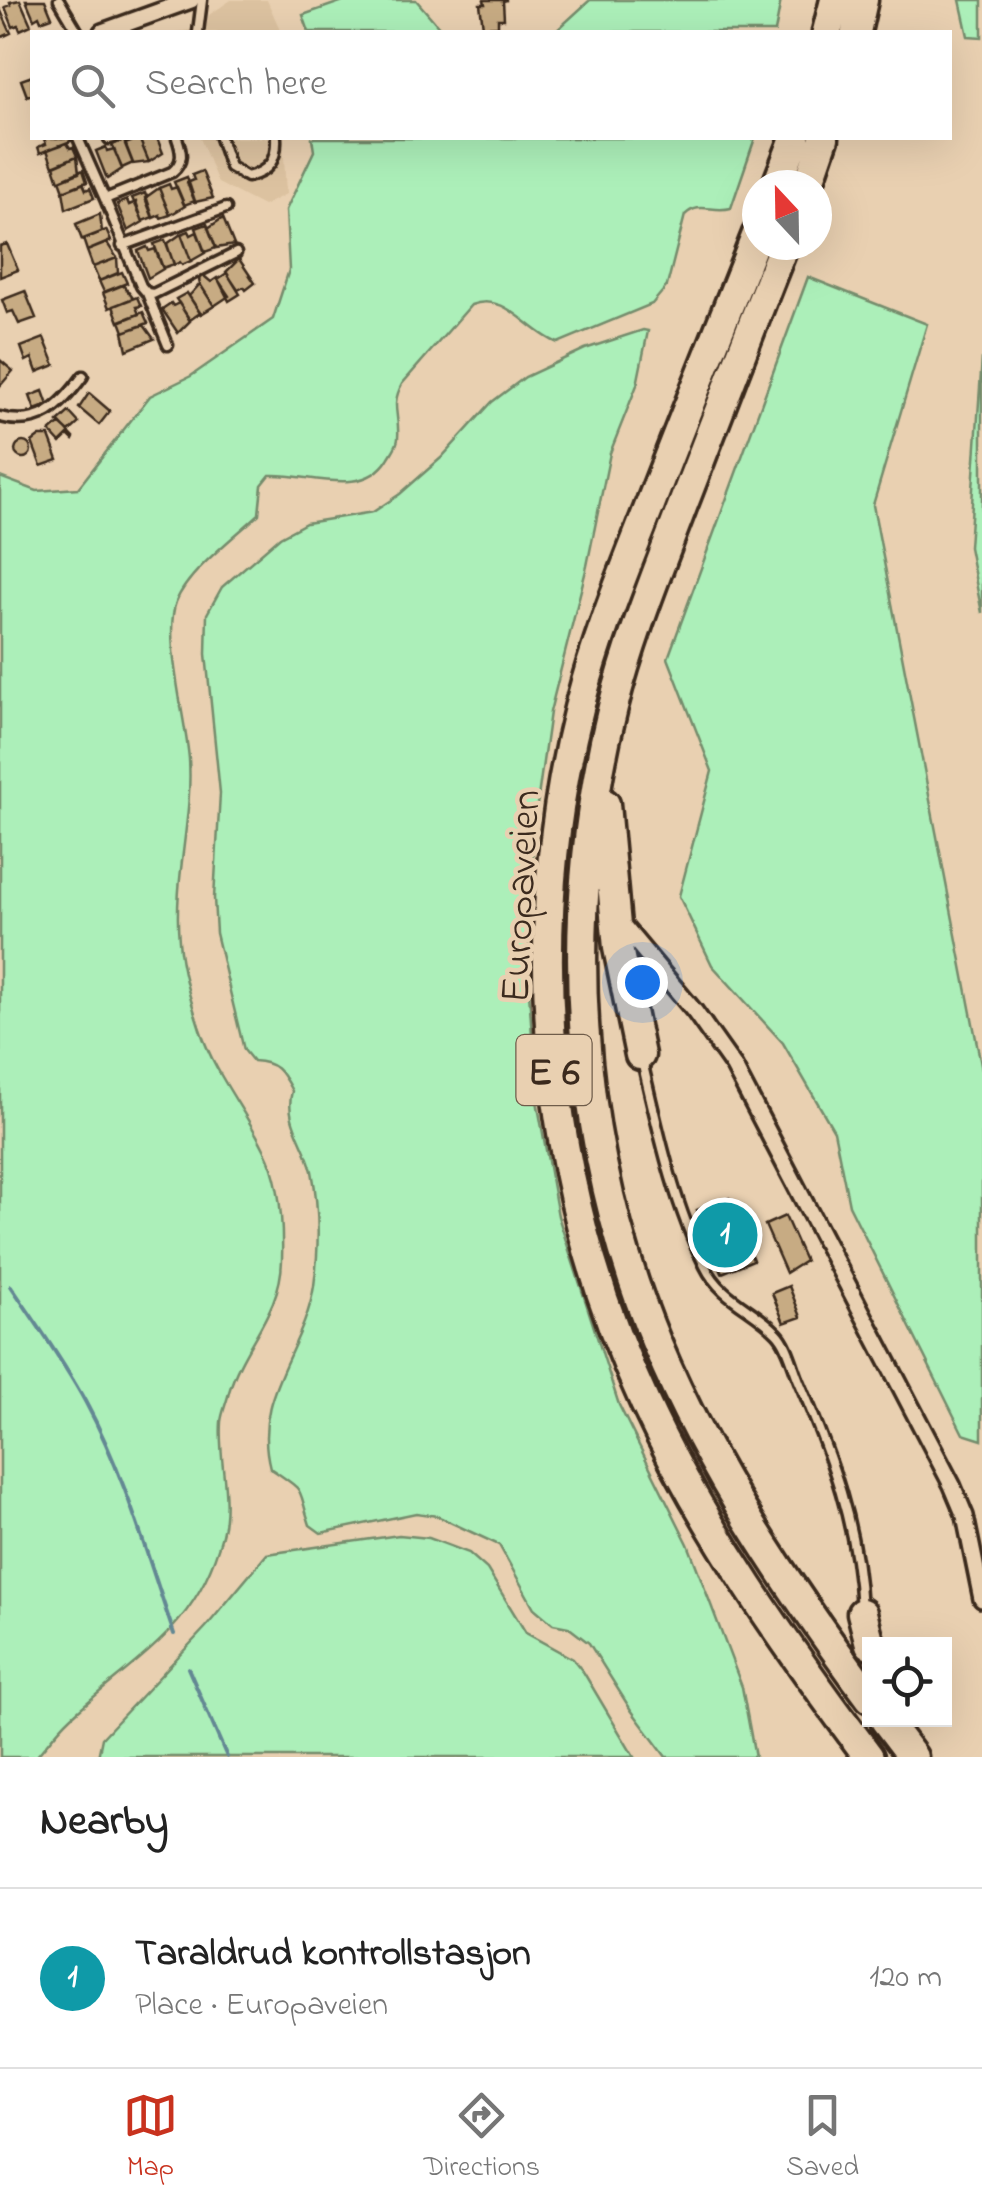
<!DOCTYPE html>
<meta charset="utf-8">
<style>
body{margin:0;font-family:"Indie Flower",sans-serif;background:#f6f6f6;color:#222}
.controls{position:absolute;right:30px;bottom:30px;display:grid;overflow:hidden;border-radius:0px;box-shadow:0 10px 40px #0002}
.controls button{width:90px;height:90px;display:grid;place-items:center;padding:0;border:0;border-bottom:2px solid #e0e0e0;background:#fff;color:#222;font:50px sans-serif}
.compass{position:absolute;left:742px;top:170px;width:90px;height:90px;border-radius:50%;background:#fff;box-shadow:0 10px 40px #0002;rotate:338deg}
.you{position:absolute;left:642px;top:982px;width:35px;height:35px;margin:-25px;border:8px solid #fff;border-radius:50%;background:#1a73e8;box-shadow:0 0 0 15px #1a73e833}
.badge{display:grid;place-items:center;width:65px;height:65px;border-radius:50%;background:#c8321e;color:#fff;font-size:32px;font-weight:700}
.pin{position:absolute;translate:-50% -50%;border:5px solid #fff;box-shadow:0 2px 10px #0006}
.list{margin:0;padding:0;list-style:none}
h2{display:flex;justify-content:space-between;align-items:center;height:130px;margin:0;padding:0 40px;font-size:42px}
h2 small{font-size:32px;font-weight:400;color:#767676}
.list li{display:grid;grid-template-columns:65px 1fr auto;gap:30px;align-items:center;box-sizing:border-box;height:180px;padding:0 40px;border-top:2px solid #e0e0e0}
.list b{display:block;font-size:38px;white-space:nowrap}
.list p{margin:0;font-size:32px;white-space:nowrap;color:#767676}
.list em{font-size:32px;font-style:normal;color:#767676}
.icon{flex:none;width:55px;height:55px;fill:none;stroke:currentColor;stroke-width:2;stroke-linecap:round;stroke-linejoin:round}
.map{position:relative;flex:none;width:982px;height:1757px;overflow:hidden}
.search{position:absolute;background:#fff;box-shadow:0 10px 40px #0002;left:30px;right:30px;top:30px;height:110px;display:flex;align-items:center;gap:25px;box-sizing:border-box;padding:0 35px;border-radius:0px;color:#767676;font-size:38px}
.sheet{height:310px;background:#fff}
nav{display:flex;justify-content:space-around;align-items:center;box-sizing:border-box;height:140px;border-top:2px solid #e0e0e0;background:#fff;font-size:28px;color:#767676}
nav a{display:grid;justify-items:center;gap:5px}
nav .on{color:#c8321e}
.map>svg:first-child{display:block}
</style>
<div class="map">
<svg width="982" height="1757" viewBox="0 0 982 1757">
<rect width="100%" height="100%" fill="#e9d0b1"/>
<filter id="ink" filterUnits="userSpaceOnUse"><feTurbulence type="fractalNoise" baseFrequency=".01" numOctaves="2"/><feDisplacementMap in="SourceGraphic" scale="20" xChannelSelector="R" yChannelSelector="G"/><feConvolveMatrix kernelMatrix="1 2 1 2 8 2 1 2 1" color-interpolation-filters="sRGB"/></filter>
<g filter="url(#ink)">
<path fill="#dcc2a0" d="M 231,0 L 267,0 L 281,32 L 176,32 L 206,28 L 209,15 Z
M 200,138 L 283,138 L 286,194 L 263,206 L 218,183 Z"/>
<path fill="#acefb9" stroke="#748c6c" stroke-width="2.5" d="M 346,0 L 416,0 L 441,29 L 448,32 L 309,32 L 303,15 Z
M 590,0 L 781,0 L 775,32 L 555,32 Z
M 960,0 L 982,0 L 982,37 L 968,36 Z
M 312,138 L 755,138 L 731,208 C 713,213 699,201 685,215 L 667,286 L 652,304 L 558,343 C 528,332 506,291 471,305 L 402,384 C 390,406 400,415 398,438 C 398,445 392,452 388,459 C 363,499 308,473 270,475 L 262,485 L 259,514 C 235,537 188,571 176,602 C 163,637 186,720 189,759 C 193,820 173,881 179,941 C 181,970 191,1001 200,1029 C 214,1073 244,1108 264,1149 C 281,1181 283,1225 282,1260 C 281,1313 243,1344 229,1392 C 227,1402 222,1412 221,1422 C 218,1459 232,1498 222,1535 C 197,1630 137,1656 71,1717 C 58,1729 47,1744 36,1757 L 0,1757 L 0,477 L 37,491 L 78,488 L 150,396 L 191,376 L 273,319 L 289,270 L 286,210 L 314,151 Z
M 808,277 L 927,324 L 873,505 L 982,1070 L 982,1440 L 963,1434 L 849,1205 L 834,1131 L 783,1043 L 712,965 L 679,896 L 712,771 L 668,658 Z
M 643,330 L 648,331 L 637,385 L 610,453 L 587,566 L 550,712 L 534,826 L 527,962 L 536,1095 L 558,1216 L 619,1405 L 688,1544 L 742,1687 L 755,1757 L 666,1757 L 631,1710 L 589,1643 L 568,1627 L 553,1624 L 534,1608 L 499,1545 L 437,1516 L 416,1513 L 321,1533 L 310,1525 C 296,1484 309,1495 270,1468 C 251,1395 304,1352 314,1286 C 319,1249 319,1207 312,1171 C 305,1142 284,1121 292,1091 C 281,1070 276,1062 253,1061 L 244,1050 L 216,933 L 214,898 L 220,793 L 206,654 L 207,614 L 222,587 L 280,537 L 306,523 L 373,512 L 400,494 L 441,458 L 492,402 L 525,377 L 585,349 Z
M 982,358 L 982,613 L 969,547 Z
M 399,1535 L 429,1538 L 469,1553 L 487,1569 L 526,1633 L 573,1659 L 584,1673 L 634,1757 L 98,1757 L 102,1738 L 206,1627 L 267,1554 Z"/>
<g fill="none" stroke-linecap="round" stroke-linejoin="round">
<path stroke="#648893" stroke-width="4" d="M 11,1286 C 37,1325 64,1362 86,1403 C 125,1475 147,1556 174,1634
M 188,1668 L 227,1757"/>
</g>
<path fill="#c7ab83" stroke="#3b2a1e" stroke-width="2.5" d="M 20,0 L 31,25 L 20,30 L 18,25 L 13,27 L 5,7 L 11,5 L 10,2 Z
M 26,0 L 45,0 L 52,17 L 41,21 L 39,16 L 34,19 Z
M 484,0 L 507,0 L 503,1 L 504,19 L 498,19 L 498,26 L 483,27 L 480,4 L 485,4 Z
M 0,9 L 11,33 L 0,38 Z
M 32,76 L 32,94 L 27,96 L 21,80 Z
M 48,138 L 70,138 L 71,141 L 40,153 L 38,147 L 46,144 L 44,139 Z
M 130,138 L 139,138 L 149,162 L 133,164 L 125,144 L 131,142 Z
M 139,138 L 157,138 L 163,153 L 149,162 Z
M 124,140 L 133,163 L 122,168 L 112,145 Z
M 67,143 L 70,148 L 73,147 L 77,156 L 53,166 L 47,150 Z
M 106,147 L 107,151 L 114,149 L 122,169 L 107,179 L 96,151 Z
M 77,156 L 79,173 L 59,181 L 54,166 Z
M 83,170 L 87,182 L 64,191 L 60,180 Z
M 202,171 L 213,198 L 195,202 L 187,183 L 194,180 L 192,175 Z
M 187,177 L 195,201 L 184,205 L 174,182 Z
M 83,183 L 86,190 L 90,188 L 94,198 L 66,209 L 63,191 Z
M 169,184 L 171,189 L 177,187 L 185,206 L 170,215 L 159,188 Z
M 159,188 L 170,215 L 161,218 L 160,215 L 153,218 L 145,198 Z
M 145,193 L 153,217 L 143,221 L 132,198 Z
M 127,200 L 129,205 L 136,202 L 143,222 L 128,231 L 117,204 Z
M 100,214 L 102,232 L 82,240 L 76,224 Z
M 223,218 L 234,245 L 216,248 L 208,228 Z
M 207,224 L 216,248 L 205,252 L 196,228 Z
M 106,230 L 111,241 L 87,251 L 83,239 Z
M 189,231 L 191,235 L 197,232 L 205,253 L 191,261 L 181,234 Z
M 181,234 L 191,261 L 182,265 L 180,262 L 174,265 L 167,244 Z
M 165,240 L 174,264 L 163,268 L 154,244 Z
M 107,243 L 117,258 L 93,267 L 87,251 Z
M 7,244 L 18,270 L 0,277 L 0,246 Z
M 147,247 L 149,251 L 155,249 L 163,269 L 148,278 L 138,251 Z
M 117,258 L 118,273 L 99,281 L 93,267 Z
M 239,259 L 255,283 L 246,290 L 244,287 L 238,290 L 226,272 Z
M 122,272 L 127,283 L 104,292 L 99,281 Z
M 227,273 L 240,294 L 229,301 L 218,279 Z
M 204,276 L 211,282 L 217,278 L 229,296 L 214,306 L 200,284 L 199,279 Z
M 200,284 L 214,306 L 201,314 L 189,296 Z
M 123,285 L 133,298 L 109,308 L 103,293 Z
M 25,291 L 36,318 L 19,324 L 13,311 L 7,313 L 2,300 Z
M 187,293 L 200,313 L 190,320 L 176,299 Z
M 137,297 L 141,306 L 136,307 L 139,314 L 119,322 L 113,306 Z
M 171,303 L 173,306 L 179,303 L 190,321 L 178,333 L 162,309 Z
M 143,312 L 148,323 L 124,332 L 120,321 Z
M 144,325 L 154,339 L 127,350 L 123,332 Z
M 44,338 L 55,365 L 37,372 L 32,358 L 26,361 L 21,347 Z
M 0,360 L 13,371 L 0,386 Z
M 43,391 L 48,405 L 35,410 L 30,396 Z
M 89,393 L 110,411 L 99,425 L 79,408 Z
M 69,412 L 79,423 L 69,432 L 58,422 Z
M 60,423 L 74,438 L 73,440 L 68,435 L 60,443 L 50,432 Z
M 40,436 L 49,436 L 58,460 L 41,466 L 32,442 Z
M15 450a8 8 0 1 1 16 0a8 8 0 1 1-16 0Z
M 729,1198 L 753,1260 L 722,1273 L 697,1210 Z
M 785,1216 L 805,1261 L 786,1273 L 765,1225 Z
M 789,1286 L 801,1317 L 784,1323 L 772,1293 Z"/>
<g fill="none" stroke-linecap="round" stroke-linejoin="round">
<g stroke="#3b2a1e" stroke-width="15">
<path id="service" d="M 59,0 L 78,32
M 198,32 L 202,0
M 78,138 L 105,199
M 177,138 C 182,152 184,162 172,172 L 105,199 L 141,286 L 147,293 L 153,294 L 236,253
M 220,138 L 230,167 L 247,177 C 269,172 277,160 276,138
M 109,139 L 113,138
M 122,246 L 226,208
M 147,293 L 168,345
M 0,417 C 40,428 61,406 83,376
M 642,1061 C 658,1129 673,1203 705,1266 C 721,1299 753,1308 777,1333 C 788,1344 793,1367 799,1381 C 832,1458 857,1525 861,1609"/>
</g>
<g stroke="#3b2a1e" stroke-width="22">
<path id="minor" d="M 102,32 L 191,0
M 619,921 L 695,1012 L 734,1067 L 952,1485 L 965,1516 L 982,1599"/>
</g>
<g stroke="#3b2a1e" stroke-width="35">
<path id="motorway" d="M 827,32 L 835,0
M 856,32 L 863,0
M 777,185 L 795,138
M 808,185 L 824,138
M 757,234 C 721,326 683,418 648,510 C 623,574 597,637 580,704 C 521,935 544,1186 645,1403 C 704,1530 786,1646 869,1757
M 784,245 C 749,332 716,420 682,507 C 657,573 630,639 613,707 C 561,916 574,1144 657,1344 C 710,1471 788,1587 870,1698
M 605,804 L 618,948 L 640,1055
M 862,1613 L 870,1644
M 885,1720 L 913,1757"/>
</g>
<use href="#service" stroke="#e9d0b1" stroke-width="8"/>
<use href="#minor" stroke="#e9d0b1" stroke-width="15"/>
<use href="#motorway" stroke="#e9d0b1" stroke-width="28"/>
</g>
</g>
<g text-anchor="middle" stroke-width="9" stroke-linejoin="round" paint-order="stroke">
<rect fill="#e9d0b1" stroke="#6f5c4a" stroke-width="2.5" x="516.5" y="1035" width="75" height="70" rx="8"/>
<g font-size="40" font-weight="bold" fill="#3b2a1e">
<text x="554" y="1084">E 6</text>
</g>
<g font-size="42" fill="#3b2a1e" stroke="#e9d0b1">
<text transform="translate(518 896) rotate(-87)" y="15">Europaveien</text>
</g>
</g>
</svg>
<div class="controls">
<button><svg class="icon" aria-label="locate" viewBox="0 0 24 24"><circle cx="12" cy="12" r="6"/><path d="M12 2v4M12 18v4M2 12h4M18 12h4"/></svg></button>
</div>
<svg class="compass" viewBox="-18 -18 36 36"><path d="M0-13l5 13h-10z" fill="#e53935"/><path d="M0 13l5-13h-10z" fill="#767676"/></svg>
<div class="you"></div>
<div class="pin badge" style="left:725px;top:1235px;background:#0f9aa8">1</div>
<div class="search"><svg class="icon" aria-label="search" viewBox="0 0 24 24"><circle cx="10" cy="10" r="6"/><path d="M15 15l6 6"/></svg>Search here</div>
</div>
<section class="sheet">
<h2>Nearby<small></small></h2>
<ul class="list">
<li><span class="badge" style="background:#0f9aa8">1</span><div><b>Taraldrud kontrollstasjon</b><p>Place · Europaveien</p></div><em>120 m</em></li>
</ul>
</section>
<nav>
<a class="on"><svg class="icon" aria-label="map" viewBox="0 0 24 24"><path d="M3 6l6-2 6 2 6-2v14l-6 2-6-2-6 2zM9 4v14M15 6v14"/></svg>Map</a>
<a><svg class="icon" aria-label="directions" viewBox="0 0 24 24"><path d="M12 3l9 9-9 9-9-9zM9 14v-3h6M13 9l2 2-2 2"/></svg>Directions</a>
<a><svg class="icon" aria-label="saved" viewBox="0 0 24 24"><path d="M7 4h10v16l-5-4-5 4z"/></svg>Saved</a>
</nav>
